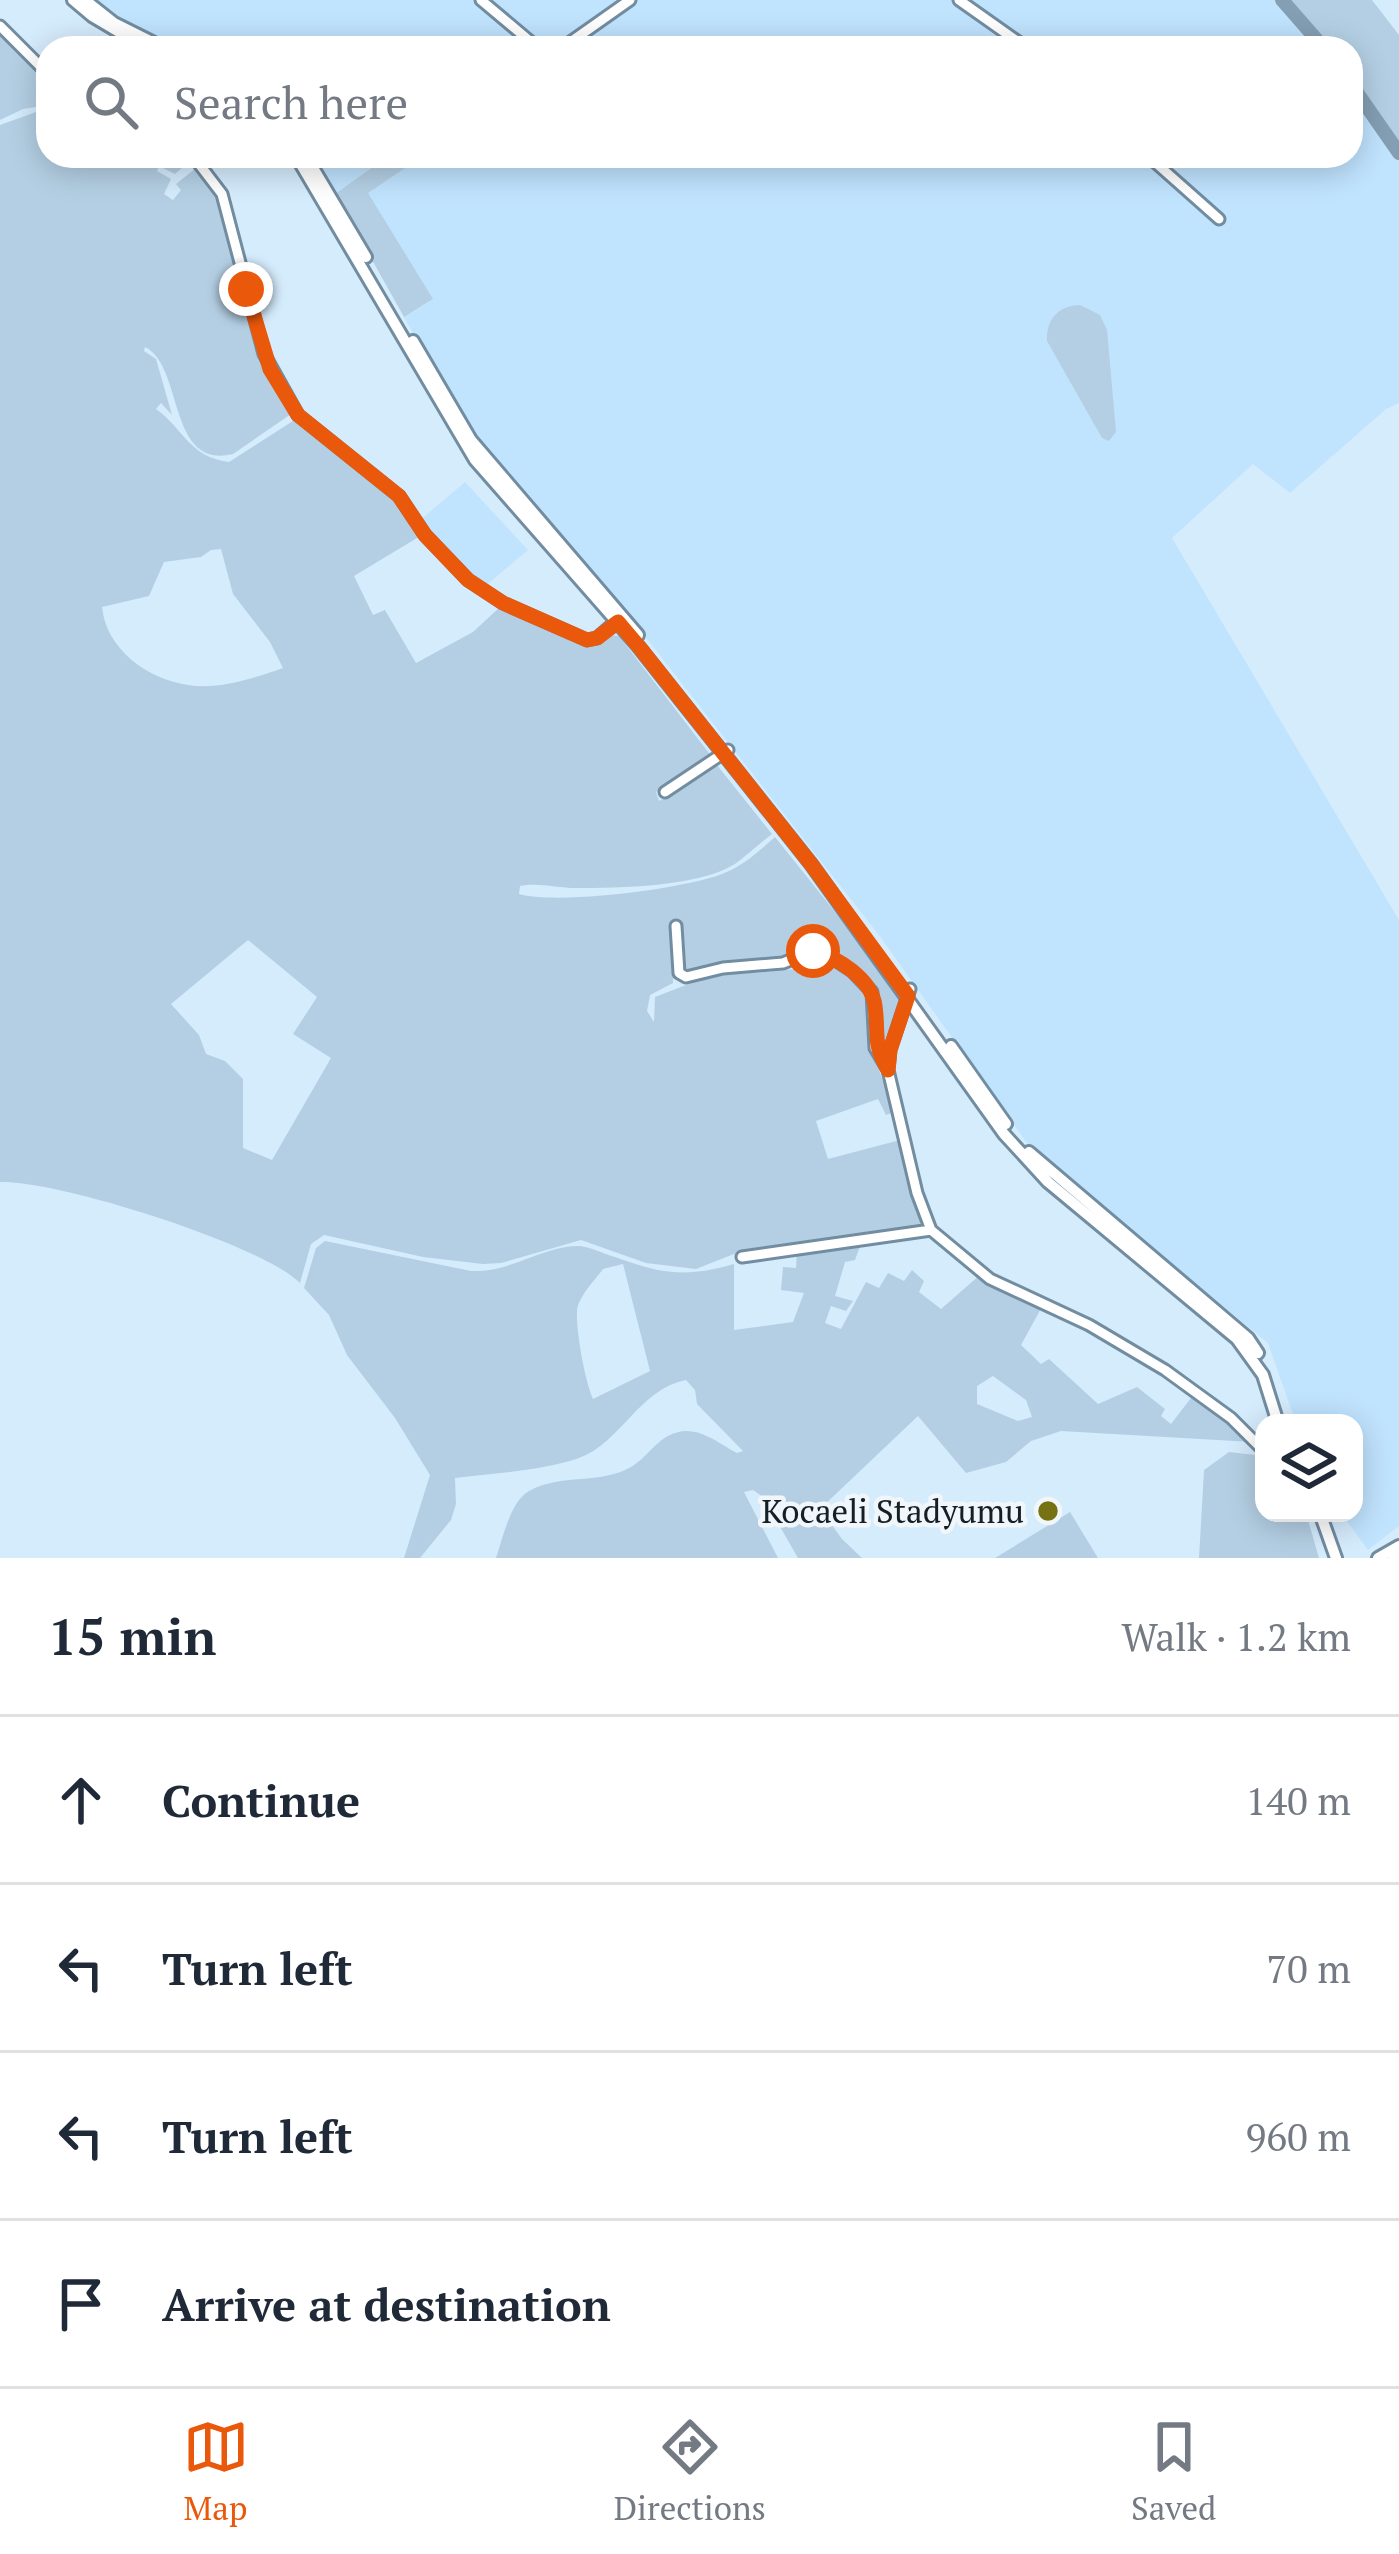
<!DOCTYPE html>
<meta charset="utf-8">
<style>
body{margin:0;font-family:"PT Serif",serif;background:#f6f6f7;color:#1f2937}
.controls{position:absolute;right:36px;bottom:36px;display:grid;overflow:hidden;border-radius:24px;box-shadow:0 6px 30px #0003}
.controls button{width:108px;height:108px;display:grid;place-items:center;padding:0;border:0;border-bottom:3px solid #e0e1e3;background:#fff;color:#1f2937;font:60px sans-serif}
.stop{position:absolute;width:36px;height:36px;margin:-27px;border:9px solid #ea580c;border-radius:50%;background:#fff}
.stop.end{background:#ea580c;border-color:#fff;box-shadow:0 3px 12px #0008}
.list{margin:0;padding:0;list-style:none}
h2{display:flex;justify-content:space-between;align-items:center;height:156px;margin:0;padding:0 48px;font-size:51px}
h2 small{font-size:39px;font-weight:400;color:#747a83}
.list li{display:grid;grid-template-columns:78px 1fr auto;gap:36px;align-items:center;box-sizing:border-box;height:168px;padding:0 48px;border-top:3px solid #e0e1e3}
.list b{display:block;font-size:45px;white-space:nowrap}
.list em{font-size:39px;font-style:normal;color:#747a83}
.icon{flex:none;width:66px;height:66px;fill:none;stroke:currentColor;stroke-width:2;stroke-linecap:round;stroke-linejoin:round}
.map{position:relative;flex:none;width:1399px;height:1558px;overflow:hidden}
.search{position:absolute;background:#fff;box-shadow:0 6px 30px #0003;left:36px;right:36px;top:36px;height:132px;display:flex;align-items:center;gap:30px;box-sizing:border-box;padding:0 42px;border-radius:36px;color:#747a83;font-size:45px}
.sheet{height:828px;background:#fff}
nav{display:flex;justify-content:space-around;align-items:center;box-sizing:border-box;height:168px;border-top:3px solid #e0e1e3;background:#fff;font-size:33px;color:#747a83}
nav a{display:grid;justify-items:center;gap:6px}
nav .on{color:#ea580c}
.map>svg:first-child{display:block}
</style>
<div class="map">
<svg width="1399" height="1558" viewBox="0 0 1399 1558">
<rect width="100%" height="100%" fill="#d5ecfd"/>
<path fill="#c0e3fe" d="M 89,0 L 1282,0 L 1324,48 L 169,48 Z
M 1351,84 L 1399,153 L 1399,403 L 1386,409 L 1290,493 L 1253,464 L 1172,538 L 1399,920 L 1399,1526 L 1368,1550 L 1341,1513 L 1354,1513 L 1354,1423 L 1296,1423 L 1268,1343 L 1029,1146 L 879,935 L 633,621 L 606,596 L 510,487 L 457,412 L 404,317 L 432,300 L 367,193 L 423,156 L 1351,156 Z
M 311,156 L 388,156 L 335,194 Z
M 465,482 L 528,550 L 484,587 L 419,521 Z"/>
<path fill="#b4cfe4" fill-rule="evenodd" d="M 1282,0 L 1372,0 L 1399,35 L 1399,153 L 1351,84 L 1351,48 L 1324,48 Z
M 0,30 L 48,78 L 48,105 L 23,109 L 0,120 Z
M 36,112 L 37,115 L 48,117 L 48,156 L 185,156 L 189,162 L 175,174 L 159,166 L 157,171 L 171,179 L 164,194 L 173,200 L 181,190 L 176,184 L 196,168 L 214,188 L 224,207 L 256,341 L 291,414 L 233,454 C 167,470 184,366 145,347 L 144,351 L 156,359 L 172,415 L 161,403 L 156,409 C 184,429 189,457 229,462 L 296,419 L 395,497 L 422,535 L 354,576 L 373,615 L 385,610 L 416,663 L 473,632 L 500,607 L 588,645 L 610,635 L 619,636 L 712,757 L 656,792 L 659,801 L 717,765 L 772,834 C 760,843 748,855 735,864 C 698,887 619,888 576,888 C 558,888 537,882 520,886 L 519,894 C 558,905 683,889 722,874 C 743,866 758,852 775,837 L 848,928 L 898,1000 L 896,1022 L 884,1051 L 879,1048 C 880,984 865,986 818,951 L 686,975 L 680,972 L 677,922 L 671,923 L 673,983 L 650,995 L 647,1011 L 654,1022 L 655,997 L 712,975 L 779,971 L 794,969 L 803,961 L 823,961 L 844,973 L 865,996 L 872,1020 L 873,1053 L 894,1112 L 886,1115 L 878,1099 L 816,1121 L 828,1159 L 900,1140 L 921,1223 L 914,1229 L 734,1254 L 696,1269 L 646,1263 L 581,1240 L 501,1263 L 483,1264 L 423,1257 L 324,1235 L 311,1244 L 300,1283 C 261,1244 57,1180 0,1182 L 0,125 ZM 221,549 L 233,594 L 270,642 L 283,668 C 255,678 218,690 188,685 C 146,679 106,648 102,607 L 149,596 L 164,562 L 201,557 L 211,550 ZM 248,940 L 317,997 L 293,1034 L 331,1058 L 272,1160 L 243,1148 L 243,1079 L 225,1061 L 206,1054 L 199,1035 L 171,1004 Z
M 388,156 L 423,156 L 368,193 L 433,299 L 404,317 L 335,194 Z
M 1080,305 L 1100,315 L 1107,330 L 1116,432 L 1109,441 L 1102,438 L 1047,341 C 1046,319 1058,306 1080,305 Z
M 325,1241 L 471,1271 C 511,1273 544,1245 580,1246 C 591,1247 604,1254 615,1257 C 662,1274 685,1278 734,1264 L 734,1330 L 793,1322 L 804,1293 L 781,1290 L 783,1267 L 796,1268 L 797,1251 L 862,1241 L 855,1260 L 845,1262 L 835,1296 L 853,1301 L 846,1311 L 831,1306 L 825,1323 L 841,1329 L 866,1282 L 879,1288 L 888,1273 L 904,1281 L 912,1270 L 924,1281 L 919,1292 L 941,1309 L 981,1274 L 1043,1305 L 1021,1345 L 1041,1364 L 1049,1359 L 1098,1404 L 1137,1387 L 1165,1409 L 1161,1416 L 1171,1424 L 1194,1394 L 1252,1442 L 1061,1431 L 1031,1441 L 1006,1462 L 966,1473 L 918,1416 L 820,1509 L 842,1539 L 862,1558 L 798,1558 L 763,1497 L 753,1490 L 744,1492 L 778,1558 L 496,1558 C 503,1538 510,1502 529,1491 C 561,1473 600,1485 631,1467 C 651,1455 659,1433 685,1431 C 703,1430 722,1445 737,1453 L 743,1451 L 697,1404 L 695,1390 L 686,1380 C 639,1389 621,1443 579,1458 C 541,1471 494,1473 455,1478 L 456,1504 L 451,1520 L 420,1558 L 404,1558 L 430,1475 L 395,1418 L 347,1355 L 329,1315 L 304,1288 L 316,1248 ZM 623,1264 L 650,1371 L 593,1399 C 585,1381 576,1332 577,1311 C 578,1297 595,1280 603,1269 ZM 993,1376 L 1026,1400 L 1032,1417 L 1018,1421 L 977,1404 L 977,1386 Z
M 1229,1452 L 1264,1456 L 1264,1513 L 1306,1513 L 1319,1558 L 1199,1558 L 1204,1470 Z
M 1070,1512 L 1098,1558 L 995,1558 Z"/>
<g fill="none" stroke-linecap="round" stroke-linejoin="round">
<path stroke="#849fb4" stroke-width="14" d="M 1282,0 L 1324,48
M 1351,84 L 1399,153"/>
<g stroke="#728ca0" stroke-width="15">
<path id="minor" d="M 481,0 L 538,48
M 959,0 L 1027,48
M 0,26 L 48,74
M 562,48 L 630,0
M 193,156 L 222,194 L 264,354 L 298,415 L 399,496 L 425,535 L 468,580 L 503,603 L 587,640 L 597,638 L 619,619
M 1148,156 L 1219,219
M 665,792 L 728,750
M 676,926 L 679,973 L 686,977 L 723,968 L 783,963 L 813,951 L 826,954 L 852,971 L 872,992 L 875,1048 L 888,1070
M 910,989 L 890,1050 L 888,1070 L 917,1193 L 931,1230
M 742,1257 L 931,1230 L 990,1279 L 1089,1325 L 1165,1370 L 1231,1418 L 1264,1451"/>
</g>
<g stroke="#728ca0" stroke-width="16">
<path id="major" d="M 73,0 L 92,16 L 146,48
M 85,0 L 114,23 L 164,48
M 296,156 L 475,460 L 638,646 L 811,864 L 1004,1134 L 1048,1182 L 1237,1339 L 1263,1375 L 1278,1423
M 306,156 L 366,257
M 413,341 L 471,440 L 638,635
M 951,1046 L 1006,1124
M 1029,1152 L 1248,1338 L 1258,1353
M 1320,1513 L 1336,1558
M 1378,1558 L 1399,1546
M 1394,1558 L 1399,1555"/>
</g>
<use href="#minor" stroke="#fff" stroke-width="9"/>
<use href="#major" stroke="#fff" stroke-width="10"/>
</g>
<g fill="none" stroke-linecap="round" stroke-linejoin="round">
<path stroke="#ea580c" stroke-width="15" d="M 246,289 L 270,369 L 298,415 L 399,496 L 425,535 L 468,580 L 503,603 L 587,640 L 597,638 L 618,622 L 640,648 L 811,864 L 908,996 L 890,1050 L 888,1070 C 872,1041 879,1035 875,1006 C 872,979 837,957 813,951"/>
</g>
<circle fill="#767113" stroke="#f1f6fb" stroke-width="4.5" cx="1048" cy="1511" r="12"/>
<g text-anchor="middle" stroke-width="9" stroke-linejoin="round" paint-order="stroke">
<g font-size="33" fill="#141f26" stroke="#f1f6fb" text-anchor="end">
<text x="1024" y="1523">Kocaeli Stadyumu</text>
</g>
</g>
</svg>
<div class="controls">
<button><svg class="icon" aria-label="layers" viewBox="0 0 24 24"><path d="M12 4l9 5-9 5-9-5zM3 14l9 5 9-5"/></svg></button>
</div>
<div class="stop" style="left:813px;top:951px"></div>
<div class="stop end" style="left:246px;top:289px"></div>
<div class="search"><svg class="icon" aria-label="search" viewBox="0 0 24 24"><circle cx="10" cy="10" r="6"/><path d="M15 15l6 6"/></svg>Search here</div>
</div>
<section class="sheet">
<h2>15 min<small>Walk · 1.2 km</small></h2>
<ul class="list">
<li><svg class="icon" aria-label="ahead" viewBox="0 0 24 24"><path d="M12 20V5M6 11l6-6 6 6"/></svg><div><b>Continue</b></div><em>140 m</em></li>
<li><svg class="icon" aria-label="left" viewBox="0 0 24 24"><path d="M17 20v-9H6M10 6l-5 5 5 5"/></svg><div><b>Turn left</b></div><em>70 m</em></li>
<li><svg class="icon" aria-label="left" viewBox="0 0 24 24"><path d="M17 20v-9H6M10 6l-5 5 5 5"/></svg><div><b>Turn left</b></div><em>960 m</em></li>
<li><svg class="icon" aria-label="arrive" viewBox="0 0 24 24"><path d="M6 21V4h12l-3 4 3 4H6"/></svg><div><b>Arrive at destination</b></div></li>
</ul>
</section>
<nav>
<a class="on"><svg class="icon" aria-label="map" viewBox="0 0 24 24"><path d="M3 6l6-2 6 2 6-2v14l-6 2-6-2-6 2zM9 4v14M15 6v14"/></svg>Map</a>
<a><svg class="icon" aria-label="directions" viewBox="0 0 24 24"><path d="M12 3l9 9-9 9-9-9zM9 14v-3h6M13 9l2 2-2 2"/></svg>Directions</a>
<a><svg class="icon" aria-label="saved" viewBox="0 0 24 24"><path d="M7 4h10v16l-5-4-5 4z"/></svg>Saved</a>
</nav>
